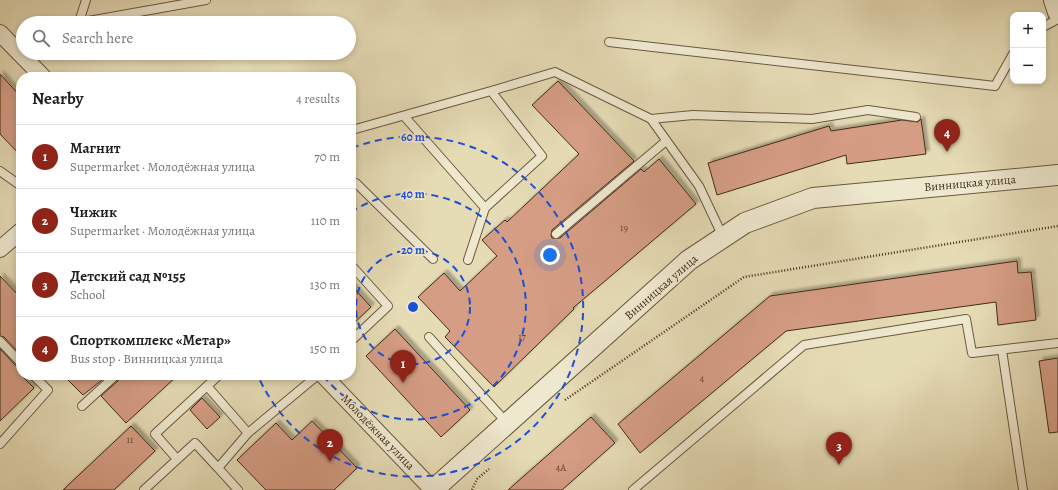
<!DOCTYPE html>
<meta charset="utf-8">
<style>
body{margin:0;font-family:Alegreya,serif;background:#f2f2f2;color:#202124}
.controls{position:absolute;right:12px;top:12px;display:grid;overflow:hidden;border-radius:8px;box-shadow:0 2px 6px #0003}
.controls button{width:36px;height:36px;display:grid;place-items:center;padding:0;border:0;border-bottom:1px solid #e0e0e0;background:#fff;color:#202124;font:20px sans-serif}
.you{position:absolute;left:550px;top:255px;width:14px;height:14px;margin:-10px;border:3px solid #fff;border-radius:50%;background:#1a73e8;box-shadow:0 0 0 6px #1a73e833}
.badge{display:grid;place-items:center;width:26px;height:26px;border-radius:50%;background:#8f2418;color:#fff;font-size:13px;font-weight:700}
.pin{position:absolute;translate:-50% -33px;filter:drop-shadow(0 1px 2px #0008)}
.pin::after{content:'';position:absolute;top:21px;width:14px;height:12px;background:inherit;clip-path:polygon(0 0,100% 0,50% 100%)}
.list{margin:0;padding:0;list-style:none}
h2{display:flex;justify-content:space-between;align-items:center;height:52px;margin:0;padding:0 16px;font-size:17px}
h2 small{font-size:13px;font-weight:400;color:#757577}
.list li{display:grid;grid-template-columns:26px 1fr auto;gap:12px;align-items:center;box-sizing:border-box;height:64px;padding:0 16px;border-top:1px solid #e0e0e0}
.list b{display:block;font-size:15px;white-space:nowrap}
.list p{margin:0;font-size:13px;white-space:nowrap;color:#757577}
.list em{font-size:13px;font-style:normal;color:#757577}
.icon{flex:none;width:22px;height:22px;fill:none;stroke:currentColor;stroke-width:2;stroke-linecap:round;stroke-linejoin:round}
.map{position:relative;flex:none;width:1058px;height:490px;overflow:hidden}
.search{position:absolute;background:#fff;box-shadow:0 2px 6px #0003;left:16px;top:16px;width:340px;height:44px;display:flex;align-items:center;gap:10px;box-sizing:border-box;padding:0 14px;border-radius:22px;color:#757577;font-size:15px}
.panel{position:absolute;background:#fff;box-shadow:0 2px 6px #0003;left:16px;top:72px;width:340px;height:308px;border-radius:16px}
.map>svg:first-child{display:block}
</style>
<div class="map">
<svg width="1058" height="490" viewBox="0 0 1058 490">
<defs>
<filter id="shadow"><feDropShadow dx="3.5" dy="-3.5" stdDeviation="1" flood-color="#0004"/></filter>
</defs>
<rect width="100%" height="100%" fill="#e5dbb5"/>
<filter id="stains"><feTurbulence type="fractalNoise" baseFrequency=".005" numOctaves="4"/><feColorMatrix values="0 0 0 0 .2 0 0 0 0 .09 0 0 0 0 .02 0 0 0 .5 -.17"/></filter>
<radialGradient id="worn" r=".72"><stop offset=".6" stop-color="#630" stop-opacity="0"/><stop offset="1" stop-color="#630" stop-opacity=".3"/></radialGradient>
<path fill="#d59d84" stroke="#412c18" filter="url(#shadow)" d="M 0,74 L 21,97 L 21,156 L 0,134 Z
M 558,81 L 634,161 L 552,230 L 551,235 L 552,238 L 560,238 L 641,169 L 644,172 L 659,159 L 696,204 L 573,308 L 574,309 L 494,387 L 445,337 L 450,331 L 418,297 L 444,273 L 460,291 L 497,256 L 482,240 L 505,220 L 507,222 L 579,154 L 532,105 Z
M 921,119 L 926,154 L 847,164 L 846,155 L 717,195 L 708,163 L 829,126 L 831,131 L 902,120 L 918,122 Z
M 1017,261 L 1018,273 L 1031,272 L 1036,320 L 998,325 L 996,302 L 786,331 L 640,453 L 618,424 L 770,296 Z
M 0,276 L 21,298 L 21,355 L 4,337 L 0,336 Z
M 351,285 L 371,307 L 351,326 Z
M 395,329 L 470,410 L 441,437 L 366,356 Z
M 0,349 L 17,367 L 21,368 L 21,375 L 34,388 L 0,421 Z
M 1058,358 L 1058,432 L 1049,433 L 1039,361 Z
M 63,375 L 108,375 L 83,395 Z
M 121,375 L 178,375 L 126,423 L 101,396 L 120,379 Z
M 202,398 L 220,417 L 207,429 L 190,410 Z
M 591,417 L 615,443 L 562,490 L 508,490 Z
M 312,421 L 357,468 L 334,490 L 266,490 L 237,460 L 276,423 L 292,440 Z
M 131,426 L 155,451 L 114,490 L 63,490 Z"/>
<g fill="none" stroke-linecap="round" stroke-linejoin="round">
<g stroke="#6a583f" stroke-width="10">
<path id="service" d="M 79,22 L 86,0
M 77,23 L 206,0
M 1043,27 L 1058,19
M 609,42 L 995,86 L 1013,54
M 11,45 L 23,41
M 491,91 L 555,72 L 651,119
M 351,132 L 352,130 L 491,91 L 542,156 L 485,208 L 404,116
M 0,171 L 21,186
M 351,185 L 356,183 L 433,259
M 556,234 L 666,141
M 723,237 L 699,186 L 651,119 L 693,115 L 812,119 L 868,110 L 916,117
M 468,260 L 485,208
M 351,265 L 388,306 L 351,341
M 429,337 L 508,424
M 0,341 L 21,363
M 1002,350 L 1023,490
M 207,386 L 248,433
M 82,406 L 116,375
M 0,444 L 48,390 L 33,375
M 177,459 L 155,434 L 219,375
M 144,490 L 195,443 L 218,468
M 238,490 L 218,468 L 248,433 L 318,375
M 633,490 L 804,345 L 966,319 L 972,353 L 1058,343"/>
</g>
<g stroke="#6a583f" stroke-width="18">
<path id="minor" d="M 0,33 L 43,77
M 0,249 L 21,231
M 323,375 L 433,490"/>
</g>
<g stroke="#6a583f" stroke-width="22">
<path id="tertiary" d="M 1054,0 L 1058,12
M 433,490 L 689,260 L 745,223 L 813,198 L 1058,175"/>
</g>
<path stroke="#412c18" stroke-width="2.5" stroke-dasharray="1 2" stroke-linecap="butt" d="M 565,400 L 744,277 L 1058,226
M 472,490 L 477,479 L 489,469"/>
<use href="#service" stroke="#eee8cf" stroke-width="8"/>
<use href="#minor" stroke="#eee8cf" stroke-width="16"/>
<use href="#tertiary" stroke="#eee8cf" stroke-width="20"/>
</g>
<g fill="none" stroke="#1d4ed8" stroke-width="2" stroke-dasharray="7 5">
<circle cx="413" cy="307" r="57"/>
<path d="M351 212A113 113 0 1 1 323 375"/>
<path d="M352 148A170 170 0 1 1 258 376"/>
</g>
<g text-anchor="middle" stroke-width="3.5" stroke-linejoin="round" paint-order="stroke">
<g font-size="10" fill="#664833">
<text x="624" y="231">19</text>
<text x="522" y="340">17</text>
<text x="702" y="382">4</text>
<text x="130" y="443">11</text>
<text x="561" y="471">4А</text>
</g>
<g font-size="12" fill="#412c18" stroke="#eee8cf">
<text transform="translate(970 183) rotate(-5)" y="4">Винницкая улица</text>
<text transform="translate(661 287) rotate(-41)" y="4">Винницкая улица</text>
<text transform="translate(378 432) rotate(46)" y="4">Молодёжная улица</text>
</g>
</g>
<circle cx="413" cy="307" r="6" fill="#1d4ed8" stroke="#eee8cf" stroke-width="2"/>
<g font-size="12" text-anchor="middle" font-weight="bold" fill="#1d4ed8" stroke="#eee8cf" stroke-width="3.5" stroke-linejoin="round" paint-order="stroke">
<text x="413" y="141">60 m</text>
<text x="413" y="198">40 m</text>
<text x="413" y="254">20 m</text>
</g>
<rect width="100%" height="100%" filter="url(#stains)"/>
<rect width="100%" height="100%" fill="url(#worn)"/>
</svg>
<div class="controls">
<button>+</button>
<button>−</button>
</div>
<div class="you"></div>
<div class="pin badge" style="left:403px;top:383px">1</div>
<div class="pin badge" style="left:330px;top:462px">2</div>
<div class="pin badge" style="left:839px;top:465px">3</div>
<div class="pin badge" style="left:947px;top:152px">4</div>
<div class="search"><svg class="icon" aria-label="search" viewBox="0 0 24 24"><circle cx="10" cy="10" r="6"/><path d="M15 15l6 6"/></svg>Search here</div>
<section class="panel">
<h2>Nearby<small>4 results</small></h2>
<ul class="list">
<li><span class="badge">1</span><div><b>Магнит</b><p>Supermarket · Молодёжная улица</p></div><em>70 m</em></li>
<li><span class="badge">2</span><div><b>Чижик</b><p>Supermarket · Молодёжная улица</p></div><em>110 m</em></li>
<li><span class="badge">3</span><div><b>Детский сад №155</b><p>School</p></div><em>130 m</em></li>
<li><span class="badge">4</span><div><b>Спорткомплекс «Метар»</b><p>Bus stop · Винницкая улица</p></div><em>150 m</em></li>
</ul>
</section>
</div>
